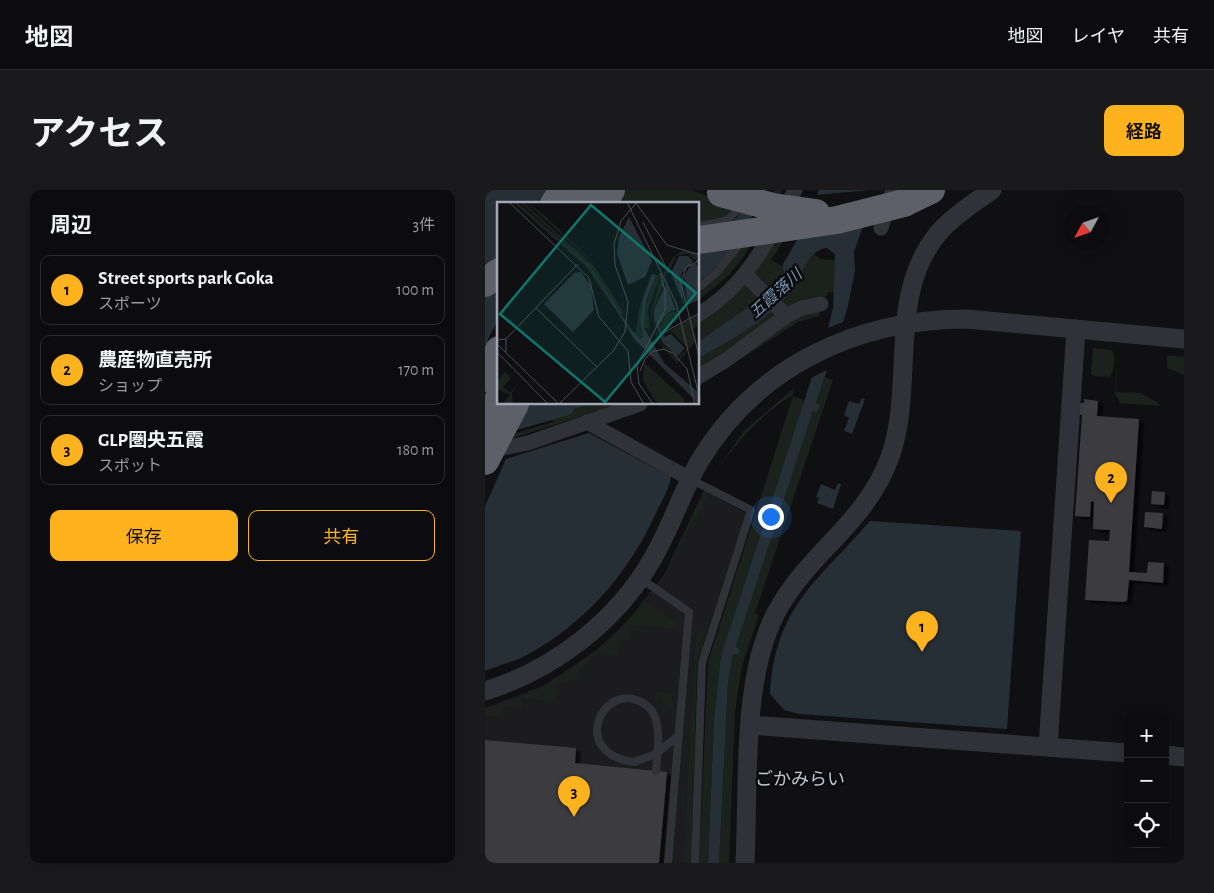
<!DOCTYPE html>
<html lang="ja">
<meta charset="utf-8">
<style>
body{margin:0;font-family:"Alegreya Sans","Noto Sans JP",sans-serif;background:#1a1a1c;color:#f1f3f6}
.controls{position:absolute;right:15px;bottom:15px;display:grid;overflow:hidden;border-radius:10px;box-shadow:0 5px 20px #0002}
.controls button{width:45px;height:45px;display:grid;place-items:center;padding:0;border:0;border-bottom:1px solid #2c2c2e;background:#0c0c0e;color:#f1f3f6;font:25px sans-serif}
.compass{position:absolute;left:579px;top:15px;width:45px;height:45px;border-radius:50%;background:#0c0c0e;box-shadow:0 5px 20px #0002;rotate:230deg}
.you{position:absolute;left:285px;top:326px;width:18px;height:18px;margin:-12px;border:4px solid #fff;border-radius:50%;background:#1a73e8;box-shadow:0 0 0 8px #1a73e833}
.badge{display:grid;place-items:center;width:32px;height:32px;border-radius:50%;background:#feb21d;color:#111;font-size:16px;font-weight:700}
.pin{position:absolute;translate:-50% -41px;filter:drop-shadow(0 1px 2px #0008)}
.pin::after{content:'';position:absolute;top:26px;width:18px;height:15px;background:inherit;clip-path:polygon(0 0,100% 0,50% 100%)}
.list{margin:0;padding:0;list-style:none}
h2{display:flex;justify-content:space-between;align-items:center;height:65px;margin:0;padding:0 20px;font-size:21px}
h2 small{font-size:16px;font-weight:400;color:#9a9b9e}
.list li{display:grid;grid-template-columns:32px 1fr auto;gap:15px;align-items:center;box-sizing:border-box;height:70px;margin:0 10px 10px;padding:0 10px;border:1px solid #2c2c2e;border-radius:10px}
.list b{display:block;font-size:19px;white-space:nowrap}
.list p{margin:0;font-size:16px;white-space:nowrap;color:#9a9b9e}
.list em{font-size:16px;font-style:normal;color:#9a9b9e}
.actions{display:flex;gap:10px;padding:15px 20px}
.actions a{flex:1;padding:11px 0;border:1px solid #feb21d;border-radius:10px;text-align:center;font-size:18px;color:#feb21d}
.actions .main{background:#feb21d;color:#111}
.icon{flex:none;width:28px;height:28px;fill:none;stroke:currentColor;stroke-width:2;stroke-linecap:round;stroke-linejoin:round}
.map{position:relative;flex:none;width:699px;height:673px;overflow:hidden;border-radius:10px}
header{display:flex;align-items:center;gap:30px;box-sizing:border-box;height:70px;padding:0 25px;background:#0c0c0e;border-bottom:1px solid #2c2c2e}
header strong{font-size:24px}
nav{display:flex;gap:28px;margin-inline-start:auto;font-size:18px}
.intro{display:flex;align-items:center;justify-content:space-between;box-sizing:border-box;height:120px;padding:0 30px}
h1{margin:0;font-size:35px}
.button{padding:12px 22px;border-radius:10px;background:#feb21d;color:#111;font-size:18px;font-weight:700}
main{display:flex;gap:30px;padding:0 30px}
aside{flex:1;background:#0c0c0e;border-radius:10px;box-shadow:0 5px 20px #0002}
.map>svg:first-child{display:block}
</style>
<header>
<strong>地図</strong>
<nav><a>地図</a><a>レイヤ</a><a>共有</a></nav>
</header>
<div class="intro"><h1>アクセス</h1><a class="button">経路</a></div>
<main>
<aside>
<h2>周辺<small>3件</small></h2>
<ul class="list">
<li><span class="badge">1</span><div><b>Street sports park Goka</b><p>スポーツ</p></div><em>100 m</em></li>
<li><span class="badge">2</span><div><b>農産物直売所</b><p>ショップ</p></div><em>170 m</em></li>
<li><span class="badge">3</span><div><b>GLP圏央五霞</b><p>スポット</p></div><em>180 m</em></li>
</ul>
<div class="actions"><a class="main">保存</a><a>共有</a></div>
</aside>
<div class="map">
<svg width="699" height="673" viewBox="0 0 699 673">
<defs>
<filter id="shadow"><feDropShadow dx="5" dy="3" stdDeviation="1" flood-color="#0009"/></filter>
</defs>
<rect width="100%" height="100%" fill="#101012"/>
<path fill="#1c1c1f" d="M 219,300 L 261,323 L 212,473 L 206,673 L 0,673 L 0,518 L 60,495 L 117,456 L 142,432 L 180,383 Z"/>
<path fill="#1b221b" d="M 140,0 L 206,0 L 233,10 L 249,20 L 241,28 L 214,33 L 214,14 L 132,14 Z
M 290,0 L 297,0 L 259,66 L 244,85 L 214,110 L 214,104 C 253,70 266,45 290,0 Z
M 303,44 L 286,70 L 297,76 L 300,85 L 259,120 L 214,151 L 214,130 L 269,82 L 292,45 Z
M 329,64 L 335,69 L 351,70 L 349,102 L 344,102 L 340,107 L 319,110 L 214,178 L 214,168 L 233,157 Z
M 336,117 L 334,126 L 313,132 L 214,196 L 214,190 L 309,127 Z
M 608,158 L 627,160 C 631,167 629,180 625,187 L 609,186 L 606,184 Z
M 633,164 L 631,202 L 656,203 L 675,214 L 674,216 L 635,213 L 630,204 Z
M 682,165 L 699,167 L 699,185 L 682,178 Z
M 340,187 L 348,190 L 270,423 L 274,425 L 257,476 L 250,522 L 244,673 L 234,673 L 243,492 L 248,464 L 254,464 L 255,460 L 251,456 L 328,221 L 335,215 L 331,214 Z
M 309,198 L 308,205 C 271,227 247,259 222,293 L 259,241 Z
M 308,206 L 318,210 L 318,214 L 236,465 L 229,529 L 223,673 L 214,673 L 223,472 Z
M 105,214 L 135,214 L 18,251 L 20,246 L 68,232 L 66,226 Z
M 219,300 L 225,303 L 180,383 Z
M 159,411 L 194,434 L 193,439 L 146,435 L 144,451 L 134,450 L 133,465 L 113,463 L 94,479 L 93,490 L 83,489 L 82,493 L 72,492 L 71,512 L 38,508 L 37,518 L 18,517 L 17,527 L 0,525 L 0,518 C 63,503 119,461 159,411 Z
M 216,440 L 222,442 L 212,473 L 206,673 L 198,673 L 211,446 Z
M 170,501 L 187,503 L 186,520 Z"/>
<path fill="#262f36" d="M 0,0 L 85,0 L 108,14 L 14,14 L 14,161 L 0,165 Z
M 263,0 L 281,0 C 263,35 246,68 214,92 L 214,41 C 250,35 252,36 263,0 Z
M 334,0 L 384,0 L 377,39 L 369,62 L 370,81 L 362,120 L 331,213 L 335,215 L 332,222 L 328,221 L 251,456 L 255,460 L 254,464 L 248,464 L 243,492 L 234,673 L 223,673 L 229,529 L 236,465 L 343,138 L 348,118 L 350,64 L 342,58 C 323,59 314,90 304,103 C 287,128 240,153 214,168 L 214,151 L 259,120 L 300,85 L 297,76 L 315,45 Z
M 377,208 L 380,209 L 367,244 L 359,241 L 364,228 L 359,225 L 364,211 L 374,214 Z
M 63,214 L 105,214 L 66,226 Z
M 104,243 L 175,281 L 186,284 C 186,297 176,312 171,323 C 143,385 97,437 36,468 C 25,473 12,476 0,481 L 0,316 L 21,269 Z
M 353,293 L 356,294 L 348,319 L 332,313 L 334,308 L 331,307 L 336,294 L 350,300 Z
M 385,331 L 536,341 L 522,539 L 314,524 L 299,520 L 285,504 C 290,416 333,391 385,331 Z"/>
<path fill="#101012" d="M 386,0 L 381,31 L 313,43 L 330,5 Z
M 14,128 L 14,163 L 3,157 L 3,149 Z
M 361,131 L 346,178 L 322,190 L 340,139 Z"/>
<g fill="none" stroke-linecap="round" stroke-linejoin="round">
<path stroke="#262f36" stroke-width="24" d="M 9,234 L 79,214"/>
</g>
<path fill="#3a3b40" filter="url(#shadow)" d="M 599,209 L 613,211 L 612,226 L 654,229 L 644,382 L 662,383 L 663,372 L 679,373 L 678,393 L 644,390 L 642,411 L 638,412 L 600,410 L 604,350 L 624,351 L 625,340 L 608,339 L 609,312 L 606,311 L 605,327 L 590,326 L 597,225 L 594,225 L 595,213 L 599,213 Z
M 667,301 L 680,302 L 679,315 L 666,314 Z
M 660,322 L 678,323 L 677,339 L 659,337 Z
M 0,550 L 91,558 L 90,573 L 182,582 L 174,673 L 0,673 Z"/>
<g fill="none" stroke-linecap="round" stroke-linejoin="round">
<path stroke="#313237" stroke-width="8" d="M 214,36 C 235,32 248,34 255,12
M 214,98 L 233,81 L 258,50
M 207,290 L 266,320 L 217,473 L 210,673
M 155,388 L 204,422 L 183,673
M 149,572 L 171,564 L 194,545"/>
<path stroke="#313237" stroke-width="15" d="M 396,38 L 408,0
M 260,84 L 301,126
M 214,124 C 262,95 285,48 310,0
M 214,186 L 241,170 L 301,126 L 317,118 L 336,114
M 102,232 L 207,290
M 4,261 L 43,253 L 155,214"/>
<path stroke="#313237" stroke-width="19" d="M 0,501 C 69,480 133,430 168,368 C 186,337 197,302 214,272 C 271,176 373,129 482,129 L 699,149
M 265,535 L 643,563
M 563,557 L 591,139
M 680,565 L 699,567
M 260,673 C 264,597 255,480 296,414 C 330,358 381,332 405,267 C 431,194 400,101 457,39 C 471,24 490,12 507,0"/>
<path stroke="#5d6069" stroke-width="28" d="M 419,13 L 446,0
M 69,14 L 78,0
M 118,14 L 126,0
M 0,93 L 14,82
M 0,239 L 14,208"/>
<path stroke="#313237" stroke-width="8" d="M 149,572 C 85,564 116,494 154,511 C 162,514 167,519 170,527 C 176,544 172,563 171,581"/>
<path stroke="#5d6069" stroke-width="28" d="M 236,3 L 288,17 L 331,23
M 94,14 L 103,0
M 214,50 L 352,30 L 419,13
M 0,188 L 14,160
M 0,271 L 30,214"/>
</g>
<g text-anchor="middle" stroke-width="5" stroke-linejoin="round" paint-order="stroke">
<g font-size="16" font-style="italic" fill="#7495b2" stroke="#0b0b0d">
<text transform="translate(290 103) rotate(-42)" y="6">五霞落川</text>
</g>
<g font-size="18" fill="#c2c6d0" stroke="#0b0b0d">
<text x="315" y="595">ごかみらい</text>
</g>
</g>
<g transform="translate(12 12)">
<rect width="202" height="202" fill="#101012"/>
<path d="M 16,0 L 20,0 L 93,66 L 126,119 L 89,65 ZM 23,0 L 26,0 L 97,64 L 127,111 L 125,87 L 128,113 L 124,112 L 93,64 ZM 29,0 L 47,13 L 94,58 L 103,67 ZM 185,49 L 202,51 L 202,63 L 191,52 L 179,54 L 155,110 L 162,139 L 180,157 L 191,146 L 174,129 L 167,133 L 163,125 L 170,112 L 179,109 L 182,117 L 167,126 L 170,130 L 202,112 L 202,121 L 196,128 L 199,139 L 180,161 L 161,139 L 154,110 L 163,79 L 176,55 ZM 158,61 L 145,100 L 143,117 L 146,134 L 142,136 L 138,132 L 143,102 ZM 159,73 L 163,74 L 151,108 L 153,132 L 151,126 L 147,127 L 147,107 ZM 147,160 L 188,198 L 185,202 L 163,202 L 156,196 L 146,178 ZM 8,170 L 14,176 L 6,185 L 13,191 L 21,183 L 15,191 L 16,202 L 6,202 L 13,193 L 0,187 L 0,179 Z" fill="#1b221b"/>
<path d="M 20,0 L 93,64 L 133,126 L 143,137 L 146,135 L 143,117 L 146,97 L 155,72 L 159,73 L 149,99 L 147,126 L 167,161 L 202,191 L 202,202 L 138,138 L 93,66 ZM 132,15 L 155,59 L 148,75 L 131,83 L 120,52 L 122,35 ZM 182,54 L 191,54 L 202,65 L 202,98 L 170,111 L 162,124 L 167,135 L 174,132 L 188,146 L 180,155 L 165,140 L 157,116 L 157,108 ZM 84,70 L 94,84 L 97,108 L 76,130 L 47,102 L 77,71 Z" fill="#262f36"/>
<path d="M 198,57 L 200,60 L 193,64 L 187,74 L 191,106 L 180,110 L 167,77 L 172,66 L 187,103 L 184,72 Z" fill="#101012"/>
<path fill="none" stroke="#4a4c53" stroke-width="1" d="M 12,0 L 92,76 L 102,115 L 131,149 L 134,180 L 147,202M 130,0 L 179,101 L 203,197M 138,0 L 170,43 L 203,53M 146,20 L 172,71M 203,58 L 189,65 L 184,81 L 203,158M 39,106 L 100,165M 9,137 L 81,62M 0,138 L 9,137 L 9,150M 0,142 L 62,202M 150,146 L 169,129 L 203,111M 0,150 L 51,202M 143,169 L 148,157 L 155,150 L 166,147 L 176,151 L 190,167 L 198,202M 62,202 L 116,149 L 128,130 L 131,100 L 118,63 L 117,42 L 124,19 L 140,0M 156,202 L 142,182 L 140,163 L 168,108 L 168,89 L 163,71"/>
<path fill="#0f766e" fill-opacity="0.15" stroke="#0f766e" stroke-width="2.5" d="M 94,3 L 199,91 L 108,200 L 3,112 Z"/>
<rect width="202" height="202" fill="none" stroke="#a1a7b4" stroke-width="2.5"/>
</g>
</svg>
<div class="controls">
<button>+</button>
<button>−</button>
<button><svg class="icon" aria-label="locate" viewBox="0 0 24 24"><circle cx="12" cy="12" r="6"/><path d="M12 2v4M12 18v4M2 12h4M18 12h4"/></svg></button>
</div>
<svg class="compass" viewBox="-18 -18 36 36"><path d="M0-13l5 13h-10z" fill="#e53935"/><path d="M0 13l5-13h-10z" fill="#9a9b9e"/></svg>
<div class="you"></div>
<div class="pin badge" style="left:437px;top:462px">1</div>
<div class="pin badge" style="left:626px;top:313px">2</div>
<div class="pin badge" style="left:89px;top:627px">3</div>
</div>
</main>
